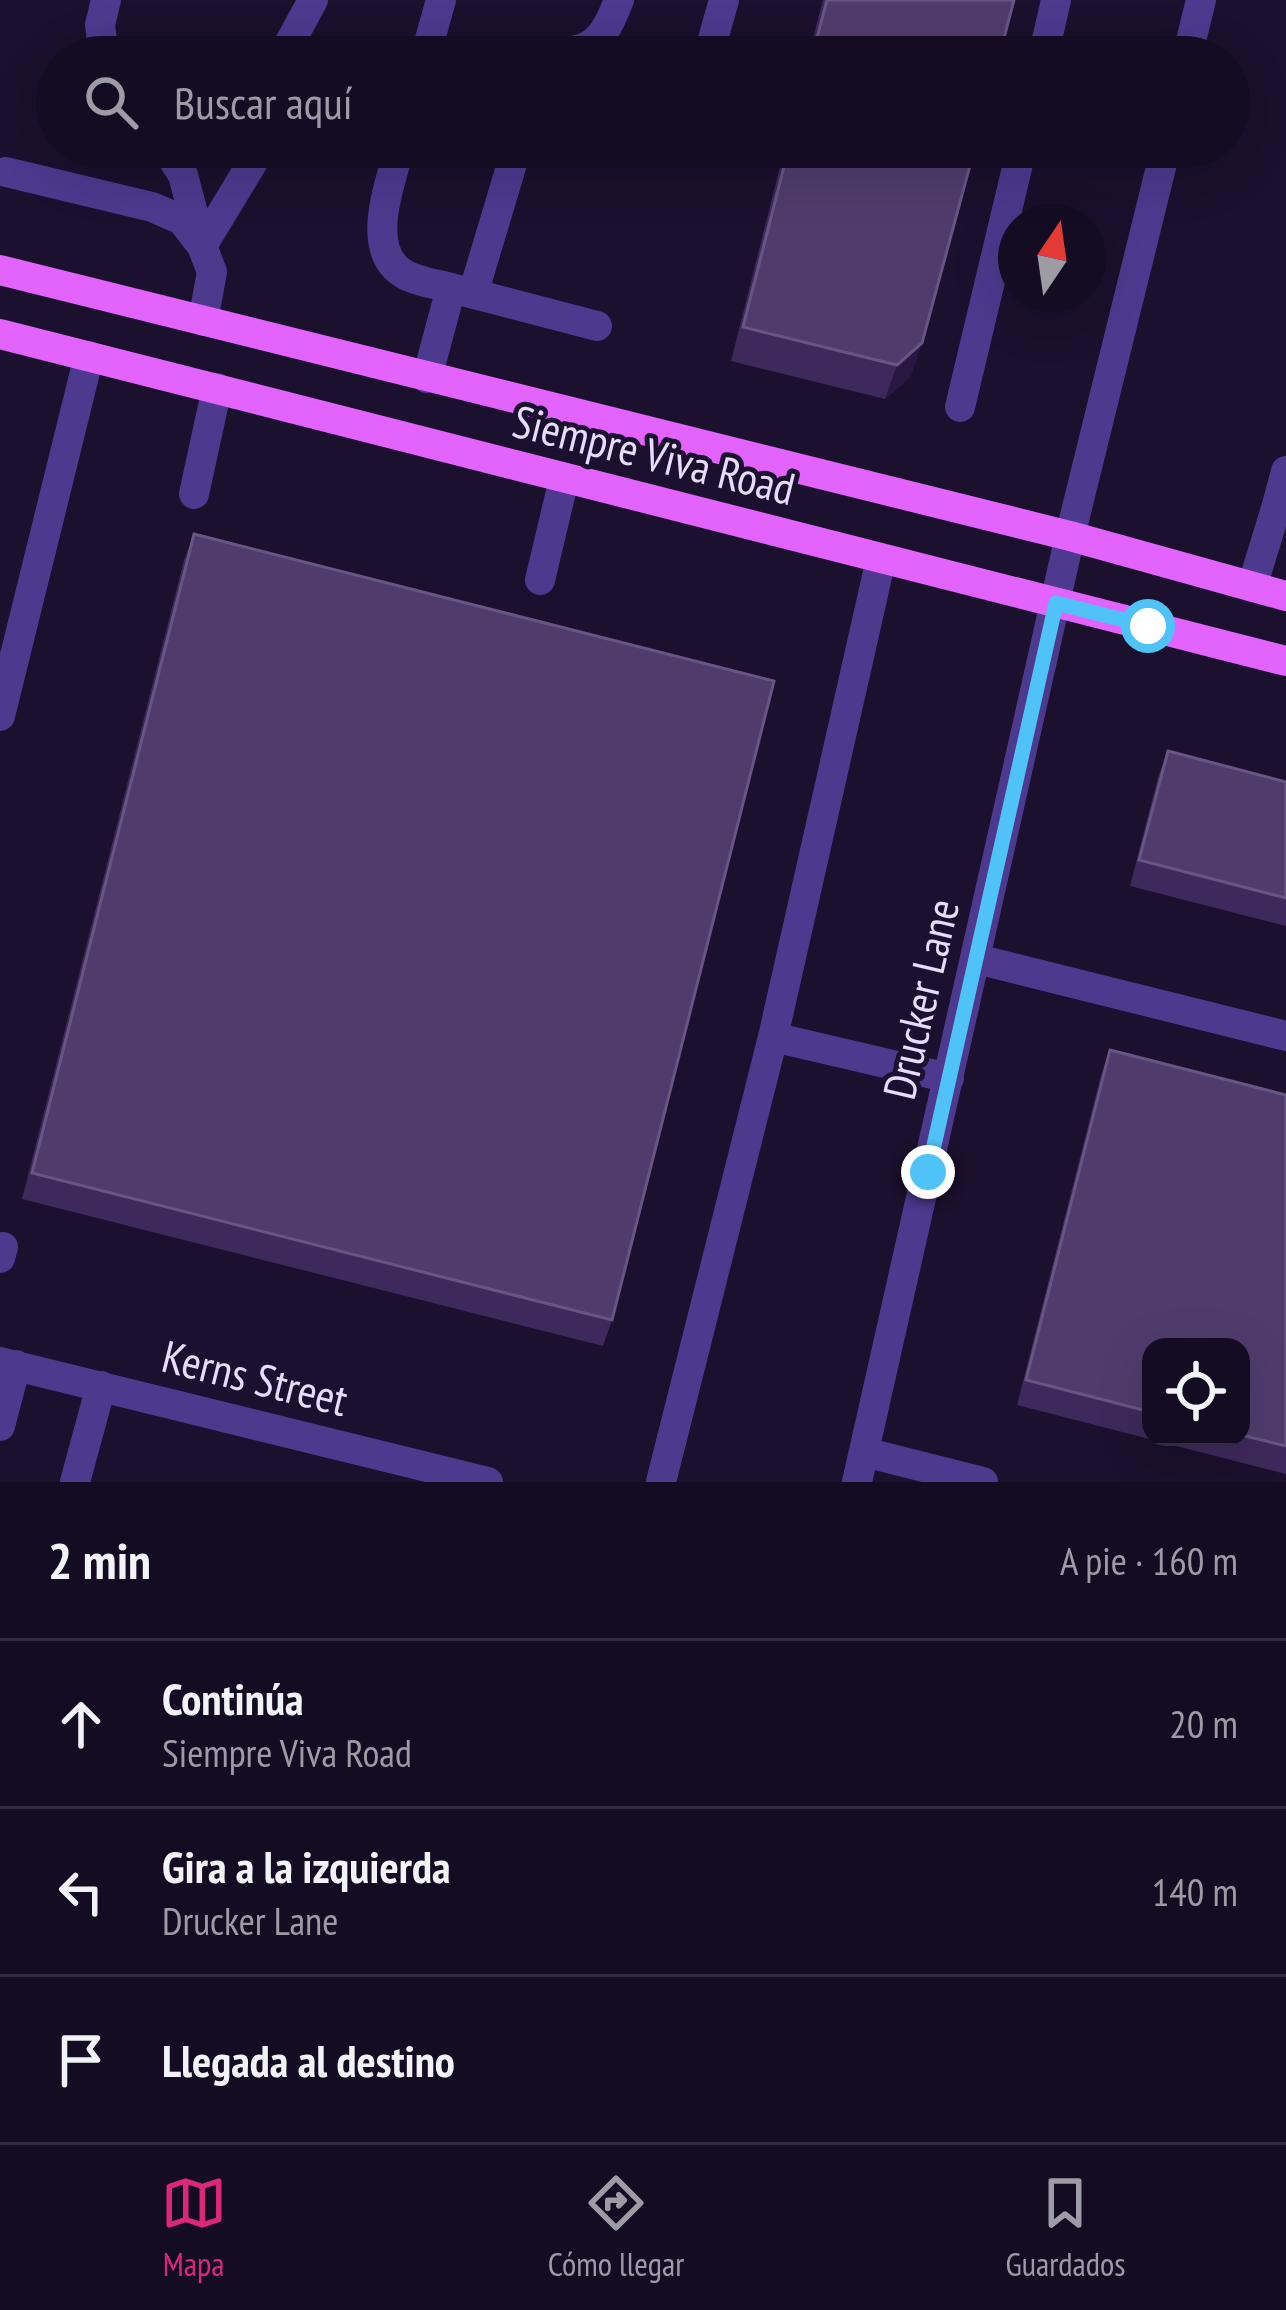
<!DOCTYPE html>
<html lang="es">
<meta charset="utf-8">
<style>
body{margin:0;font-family:"PT Sans Narrow",sans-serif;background:#1d152a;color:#f1f3f6}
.controls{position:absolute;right:36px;bottom:36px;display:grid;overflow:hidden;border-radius:24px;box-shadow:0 12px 48px #0002}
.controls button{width:108px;height:108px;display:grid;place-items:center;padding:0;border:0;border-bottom:3px solid #332c40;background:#140c22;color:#f1f3f6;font:60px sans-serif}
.compass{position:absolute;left:998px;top:204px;width:108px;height:108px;border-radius:50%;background:#140c22;box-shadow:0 12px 48px #0002;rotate:13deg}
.stop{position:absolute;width:36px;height:36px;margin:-27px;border:9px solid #4fc3f7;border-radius:50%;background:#fff}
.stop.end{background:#4fc3f7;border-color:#fff;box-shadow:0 3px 12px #0008}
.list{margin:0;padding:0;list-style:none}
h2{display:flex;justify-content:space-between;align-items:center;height:156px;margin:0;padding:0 48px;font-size:51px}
h2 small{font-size:39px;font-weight:400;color:#9d9ba5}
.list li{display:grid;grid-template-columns:78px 1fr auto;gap:36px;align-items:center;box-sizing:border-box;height:168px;padding:0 48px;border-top:3px solid #332c40}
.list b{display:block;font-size:45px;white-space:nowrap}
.list p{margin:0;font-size:39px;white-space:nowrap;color:#9d9ba5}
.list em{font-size:39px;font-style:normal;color:#9d9ba5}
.icon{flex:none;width:66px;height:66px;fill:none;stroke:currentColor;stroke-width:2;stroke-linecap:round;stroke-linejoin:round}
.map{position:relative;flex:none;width:1286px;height:1482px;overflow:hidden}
.search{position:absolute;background:#140c22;box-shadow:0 12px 48px #0002;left:36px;right:36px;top:36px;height:132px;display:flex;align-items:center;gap:30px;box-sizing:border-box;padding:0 42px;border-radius:66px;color:#9d9ba5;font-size:45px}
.sheet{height:660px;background:#140c22}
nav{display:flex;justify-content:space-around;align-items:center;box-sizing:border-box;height:168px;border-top:3px solid #332c40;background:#140c22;font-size:33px;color:#9d9ba5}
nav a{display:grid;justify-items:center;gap:6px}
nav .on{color:#db2777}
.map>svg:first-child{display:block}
</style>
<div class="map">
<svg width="1286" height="1482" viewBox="0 0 1286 1482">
<rect width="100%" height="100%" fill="#1b102d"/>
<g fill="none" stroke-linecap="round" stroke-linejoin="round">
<path stroke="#4d398e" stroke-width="30" d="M 104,57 L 100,25 L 106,0
M 282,57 L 313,0
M 425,57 L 441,0
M 550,57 C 561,52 569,52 581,49 C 603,42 611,20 619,0
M 708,57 L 724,0
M 1043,57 L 1056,0
M 1187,57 L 1201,0
M 165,147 L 183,175 L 200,240
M 400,147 C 391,181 363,250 404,274 C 417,282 437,284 451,288
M 6,172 L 152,207 L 182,220 L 202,246 L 212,272 L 203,321
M 202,246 L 254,160 L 258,147
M 473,294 L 517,147
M 427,378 L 451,288 L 597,326
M 960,407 L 1022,147
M 194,494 L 217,388
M 1277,505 L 1286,471
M 540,580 L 564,479
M 1252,587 L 1277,505 L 1286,507
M 0,716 L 89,356
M 977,959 L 1286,1036
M 773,1037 L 881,559
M 0,1258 L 3,1247
M 0,1362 L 488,1482
M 0,1426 L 16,1365
M 864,1452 L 983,1482
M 75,1482 L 101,1386
M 661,1482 L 773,1037 L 949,1078
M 857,1482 L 1070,536 L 1166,147"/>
<path stroke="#e363ff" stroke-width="30" d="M 0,270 L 1070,536 L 1286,596
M 0,334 L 1286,661"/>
</g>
<path fill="#3d295b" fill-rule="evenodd" d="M 823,0 L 1014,0 L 999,57 L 808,57 Z
M 785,147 L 975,147 L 922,343 L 910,377 L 885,399 L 731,361 Z
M 194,534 L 612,1320 L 603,1346 L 22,1199 L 184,560 Z
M 1168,751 L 1286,782 L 1286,926 L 1130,886 L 1158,777 Z
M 1110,1050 L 1286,1095 L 1286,1474 L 1017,1405 L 1101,1075 ZM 1151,1347 L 1241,1347 L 1241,1437 L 1151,1437 Z"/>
<path fill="#281741" d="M 922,343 L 910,377 L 885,399 L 897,365 Z"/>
<path fill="#4f3c6d" stroke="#675584" stroke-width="3" d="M 827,0 L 1014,0 L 999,57 L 812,57 Z
M 789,147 L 975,147 L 922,343 L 897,365 L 743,327 Z
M 194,534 L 774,681 L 612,1320 L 32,1173 Z
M 1168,751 L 1286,782 L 1286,898 L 1139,860 Z
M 1110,1050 L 1286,1095 L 1286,1446 L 1241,1435 L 1241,1347 L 1151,1347 L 1151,1412 L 1026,1380 Z"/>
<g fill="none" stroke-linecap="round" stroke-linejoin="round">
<path stroke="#4fc3f7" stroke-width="15" d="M 928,1172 L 1056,603 L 1148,626"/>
</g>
<g text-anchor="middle" stroke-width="10" stroke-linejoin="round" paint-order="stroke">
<g font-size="45" fill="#e7dcff" stroke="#1b102d">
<text transform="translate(654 455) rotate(14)" y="16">Siempre Viva Road</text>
<text transform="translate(921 999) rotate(-77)" y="16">Drucker Lane</text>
<text transform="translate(255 1378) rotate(14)" y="16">Kerns Street</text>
</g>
</g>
</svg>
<div class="controls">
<button><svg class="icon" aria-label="locate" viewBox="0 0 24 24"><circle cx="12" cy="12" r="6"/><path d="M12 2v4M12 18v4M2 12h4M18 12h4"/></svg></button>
</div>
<svg class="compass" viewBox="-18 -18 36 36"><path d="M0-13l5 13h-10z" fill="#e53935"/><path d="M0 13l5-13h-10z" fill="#9d9ba5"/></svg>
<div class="stop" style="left:1148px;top:626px"></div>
<div class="stop end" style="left:928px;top:1172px"></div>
<div class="search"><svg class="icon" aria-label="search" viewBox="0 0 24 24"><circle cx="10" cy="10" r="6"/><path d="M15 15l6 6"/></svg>Buscar aquí</div>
</div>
<section class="sheet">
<h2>2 min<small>A pie · 160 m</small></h2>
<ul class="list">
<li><svg class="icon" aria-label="ahead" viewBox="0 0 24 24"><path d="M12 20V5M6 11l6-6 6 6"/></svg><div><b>Continúa</b><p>Siempre Viva Road</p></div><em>20 m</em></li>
<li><svg class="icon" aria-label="left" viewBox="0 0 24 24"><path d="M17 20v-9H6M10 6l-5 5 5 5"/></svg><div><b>Gira a la izquierda</b><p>Drucker Lane</p></div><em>140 m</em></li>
<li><svg class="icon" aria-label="arrive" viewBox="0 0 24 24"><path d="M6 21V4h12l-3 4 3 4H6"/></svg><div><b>Llegada al destino</b></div></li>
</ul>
</section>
<nav>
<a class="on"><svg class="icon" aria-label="map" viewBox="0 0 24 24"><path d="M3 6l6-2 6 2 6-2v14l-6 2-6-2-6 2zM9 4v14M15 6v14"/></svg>Mapa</a>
<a><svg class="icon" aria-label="directions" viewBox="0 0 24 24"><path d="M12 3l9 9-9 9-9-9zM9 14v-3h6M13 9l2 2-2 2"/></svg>Cómo llegar</a>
<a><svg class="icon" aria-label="saved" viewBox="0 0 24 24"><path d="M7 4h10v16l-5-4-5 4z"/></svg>Guardados</a>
</nav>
